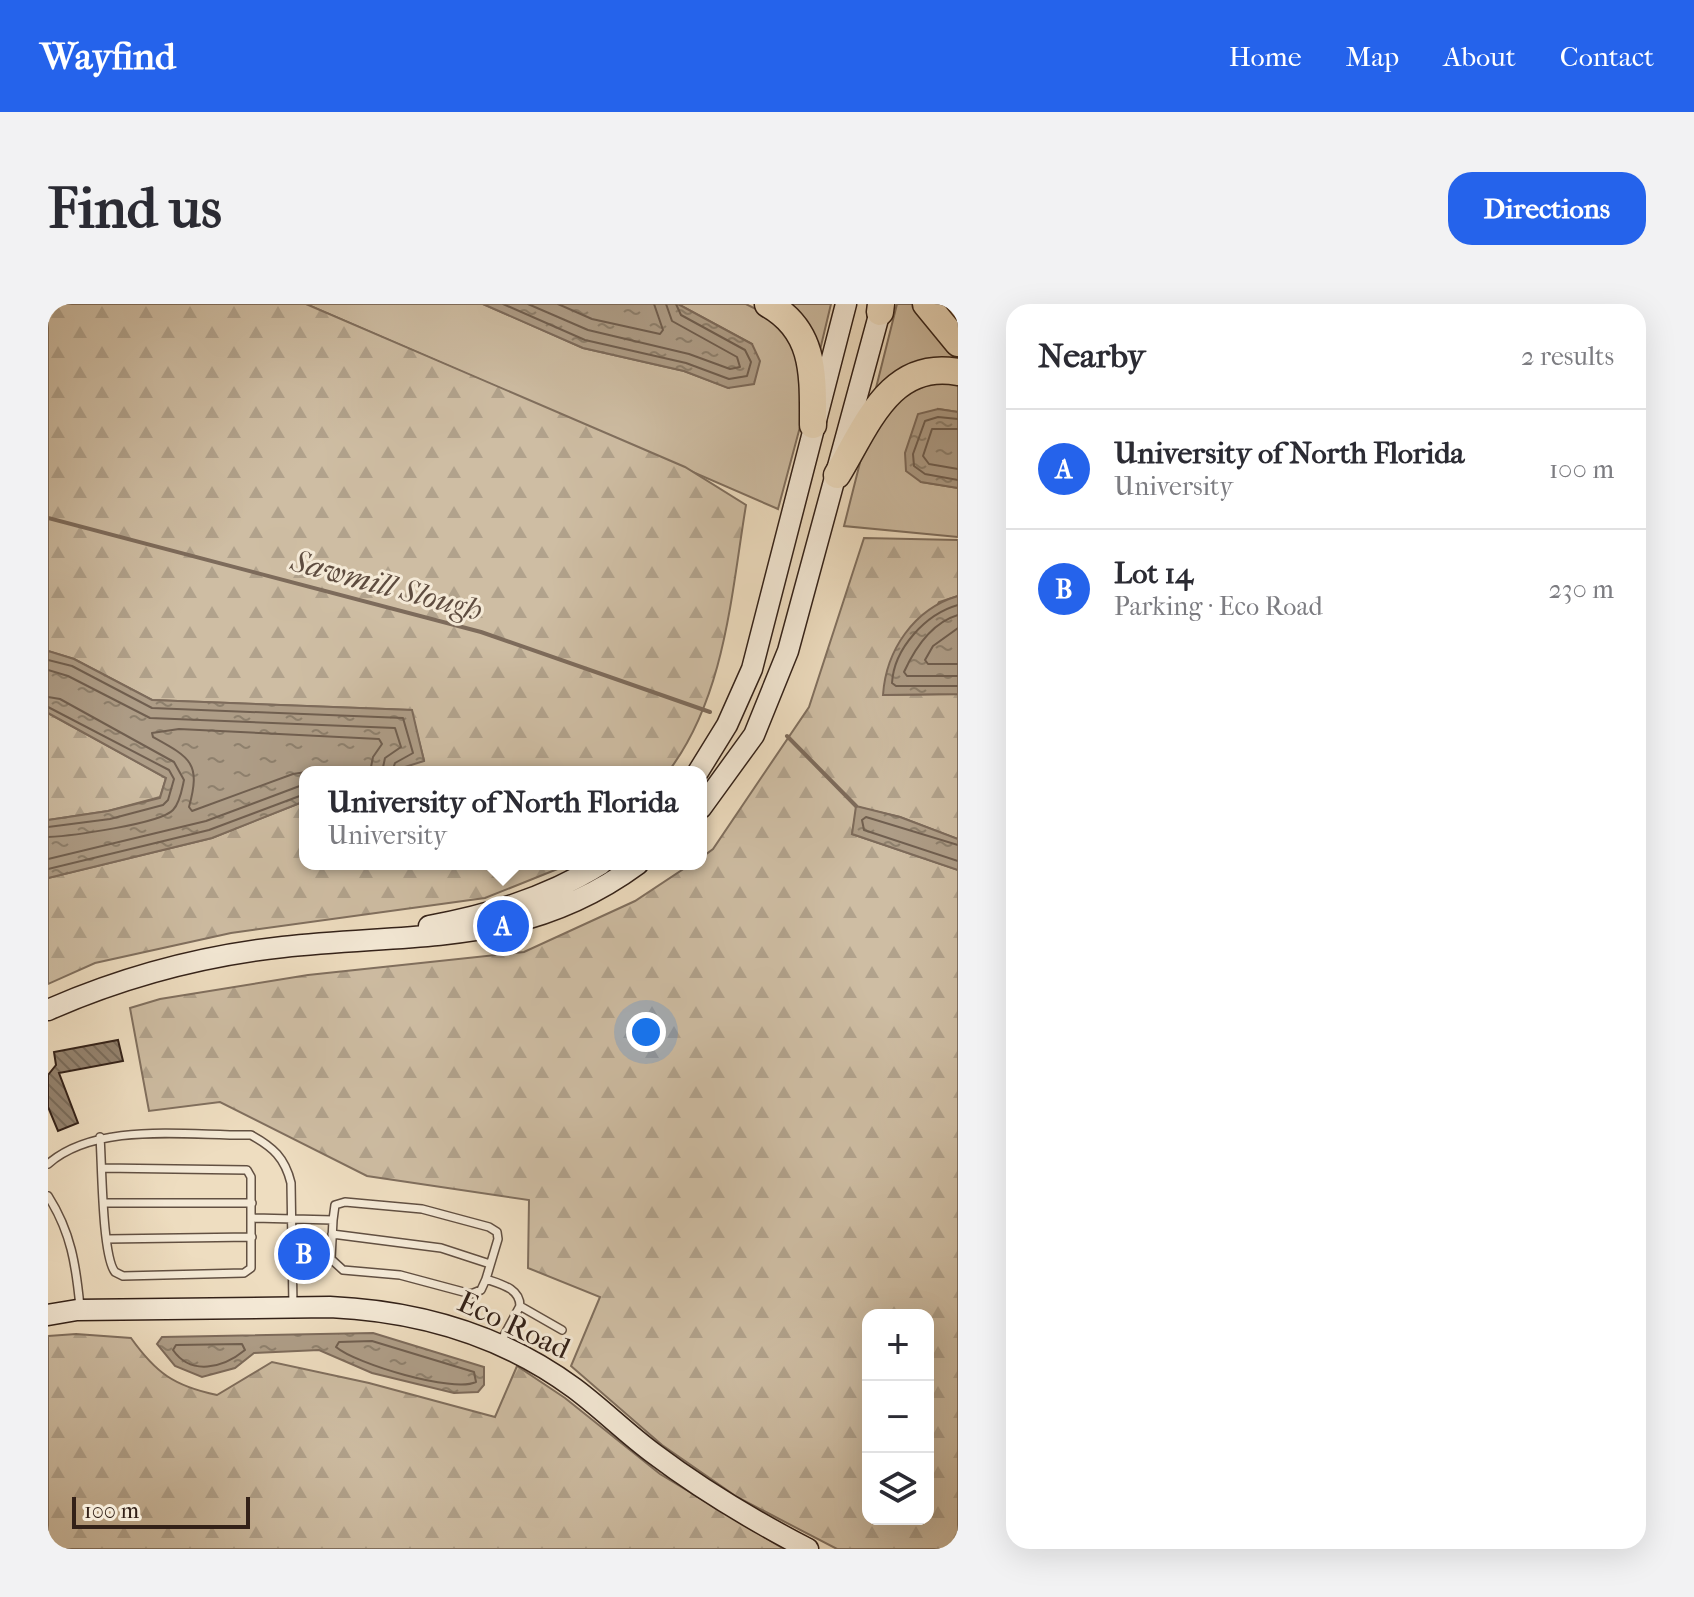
<!DOCTYPE html>
<meta charset="utf-8">
<style>
body{margin:0;font-family:"IM FELL French Canon",serif;background:#f2f2f3;color:#2b2b33}
.controls{position:absolute;right:24px;bottom:24px;display:grid;overflow:hidden;border-radius:16px;box-shadow:0 8px 32px #0002}
.controls button{width:72px;height:72px;display:grid;place-items:center;padding:0;border:0;border-bottom:2px solid #e1e1e2;background:#fff;color:#2b2b33;font:40px sans-serif}
.scale{position:absolute;left:24px;bottom:20px;width:178px;box-sizing:border-box;padding-left:8px;border:4px solid #332118;border-top:0;font-size:22px;line-height:28px;white-space:nowrap;color:#332118;-webkit-text-stroke:6px #f4e9d6;paint-order:stroke}
.you{position:absolute;left:598px;top:728px;width:28px;height:28px;margin:-20px;border:6px solid #fff;border-radius:50%;background:#1a73e8;box-shadow:0 0 0 12px #1a73e833}
.badge{display:grid;place-items:center;width:52px;height:52px;border-radius:50%;background:#2563eb;color:#fff;font-size:26px;font-weight:700}
.pin{position:absolute;translate:-50% -50%;border:4px solid #fff;box-shadow:0 2px 8px #0006}
.popup{position:absolute;left:251px;top:462px;width:408px;height:104px;box-sizing:border-box;display:grid;place-content:center;border-radius:16px;background:#fff;filter:drop-shadow(0 2px 6px #0005);font-size:26px;white-space:nowrap;color:#7c7c81}
.popup b{font-size:30px;color:#2b2b33}
.popup::after{content:'';position:absolute;left:50%;top:100%;margin-left:-16px;border:16px solid transparent;border-top-color:#fff}
.list{margin:0;padding:0;list-style:none}
h2{display:flex;justify-content:space-between;align-items:center;height:104px;margin:0;padding:0 32px;font-size:34px}
h2 small{font-size:26px;font-weight:400;color:#7c7c81}
.list li{display:grid;grid-template-columns:52px 1fr auto;gap:24px;align-items:center;box-sizing:border-box;height:120px;padding:0 32px;border-top:2px solid #e1e1e2}
.list b{display:block;font-size:30px;white-space:nowrap}
.list p{margin:0;font-size:26px;white-space:nowrap;color:#7c7c81}
.list em{font-size:26px;font-style:normal;color:#7c7c81}
.icon{flex:none;width:44px;height:44px;fill:none;stroke:currentColor;stroke-width:2;stroke-linecap:round;stroke-linejoin:round}
.map{position:relative;flex:none;width:910px;height:1245px;overflow:hidden;border-radius:24px}
header{display:flex;align-items:center;gap:48px;box-sizing:border-box;height:112px;padding:0 40px;background:#2563eb;color:#fff}
header strong{font-size:38px}
nav{display:flex;gap:44px;margin-inline-start:auto;font-size:28px}
.intro{display:flex;align-items:center;justify-content:space-between;box-sizing:border-box;height:192px;padding:0 48px}
h1{margin:0;font-size:56px}
.button{padding:20px 36px;border-radius:24px;background:#2563eb;color:#fff;font-size:28px;font-weight:700}
main{display:flex;gap:48px;padding:0 48px}
aside{flex:1;background:#fff;border-radius:24px;box-shadow:0 8px 32px #0002}
.map>svg:first-child{display:block}
</style>
<header>
<strong>Wayfind</strong>
<nav><a>Home</a><a>Map</a><a>About</a><a>Contact</a></nav>
</header>
<div class="intro"><h1>Find us</h1><a class="button">Directions</a></div>
<main>
<div class="map">
<svg width="910" height="1245" viewBox="0 0 910 1245">
<defs>
<pattern id="forest-firs" width="22" height="20" patternUnits="userSpaceOnUse" patternTransform="scale(2)"><rect width="22" height="20" fill="#cebda3"/><path d="M5 1l3.5 6h-7zM16 11l3.5 6h-7z" fill="#b1a28c"/></pattern>
<pattern id="water-ripples" width="26" height="14" patternUnits="userSpaceOnUse" patternTransform="scale(2)"><rect width="26" height="14" fill="#ae9d87"/><path d="M2 4q2-2 4 0t4 0M15 11q2-2 4 0t4 0" fill="none" stroke="#8e806d"/></pattern>
<pattern id="building-back-hatch" width="6" height="6" patternUnits="userSpaceOnUse" patternTransform="scale(2)"><rect width="6" height="6" fill="#94836f"/><path d="M-1 5l2 2M0 0l6 6M5-1l2 2" fill="none" stroke="#796b5a"/></pattern>
</defs>
<rect width="100%" height="100%" fill="#eeddc0"/>
<filter id="stains"><feTurbulence type="fractalNoise" baseFrequency=".0025" numOctaves="4"/><feColorMatrix values="0 0 0 0 .2 0 0 0 0 .09 0 0 0 0 .02 0 0 0 .5 -.17"/></filter>
<radialGradient id="worn" r=".72"><stop offset=".6" stop-color="#630" stop-opacity="0"/><stop offset="1" stop-color="#630" stop-opacity=".3"/></radialGradient>
<path fill="#cebda3" stroke="#806f5e" stroke-width="2" d="M 258,0 L 435,0 L 535,44 L 636,67 L 681,84 L 704,40 L 630,0 L 698,0 L 747,25 L 760,93 L 730,205 Z
M 734,0 L 783,0 L 772,46 Z
M 849,0 L 872,0 L 910,47 L 910,61 L 827,88 Z
M 910,72 L 910,108 L 890,105 L 873,178 L 910,184 L 910,233 L 796,222 L 820,127 L 847,89 Z"/>
<path fill="url(#forest-firs)" stroke="#806f5e" stroke-width="2" fill-rule="evenodd" d="M 0,0 L 258,0 L 637,163 L 698,201 C 683,292 677,393 620,468 L 341,468 L 376,456 L 363,406 L 104,396 L 26,355 L 0,347 Z
M 816,234 L 910,236 L 910,292 L 891,298 L 836,391 L 910,390 L 910,535 L 852,513 L 809,503 L 804,530 L 910,566 L 910,1245 L 789,1245 L 689,1193 L 614,1141 L 523,1062 L 552,993 L 480,964 L 481,896 L 319,872 L 172,798 L 101,807 L 82,704 L 112,695 L 260,671 L 476,648 L 587,597 L 643,560 L 653,560 L 653,554 L 665,545 L 761,403 ZM 820,1011 L 880,1011 L 880,1215 L 820,1215 Z
M 0,409 L 118,474 L 112,493 L 60,507 L 0,516 Z
M 257,497 L 257,560 L 522,560 L 437,594 L 183,629 L 47,659 L 0,680 L 0,574 L 164,534 Z
M 28,1030 L 83,1034 C 108,1069 126,1082 169,1091 L 224,1058 L 321,1079 L 447,1113 L 469,1062 L 517,1094 L 612,1170 L 736,1245 L 0,1245 L 0,1032 Z"/>
<path fill="url(#water-ripples)" stroke="#7d6b5b" stroke-width="2" d="M 435,0 L 630,0 L 704,40 L 712,57 L 706,80 L 680,84 L 636,67 L 535,44 Z
M 890,105 L 910,108 L 910,184 L 873,178 L 858,167 L 857,149 L 870,110 Z
M 910,292 L 910,390 L 835,391 C 838,346 866,305 910,292 Z
M 0,347 L 26,355 L 104,396 L 364,406 L 376,457 L 341,468 L 257,468 L 257,497 L 164,534 L 0,574 L 0,516 L 60,507 L 112,494 L 118,474 L 0,409 Z
M 808,502 L 852,513 L 910,535 L 910,566 L 804,530 Z
M 325,1029 L 436,1063 L 436,1081 L 430,1088 L 406,1089 L 324,1069 L 271,1046 L 206,1049 L 187,1064 L 154,1073 L 127,1062 L 109,1040 L 114,1033 Z"/>
<g fill="none" stroke-linecap="round" stroke-linejoin="round">
<path stroke="#705f50" stroke-width="2" d="M 455,0 L 537,36 L 638,59 L 681,75 L 699,72 L 703,58 L 697,46 L 633,11 L 628,0
M 480,0 L 540,26 L 641,50 L 682,65 L 692,63 L 689,53 L 624,17 L 618,0
M 510,0 L 544,15 L 612,30 L 615,26 L 606,0
M 910,115 L 890,113 L 877,117 L 865,150 L 866,162 L 877,170 L 910,176
M 910,125 L 884,125 L 875,152 L 881,160 L 910,165
M 910,301 C 878,310 846,344 844,379 L 848,382 L 910,382
M 910,311 C 883,319 867,344 856,368 L 859,372 L 910,372
M 910,324 L 885,342 L 877,356 L 880,360 L 910,360
M 0,356 L 24,362 L 104,404 L 355,414 L 365,449 L 347,459 L 344,468
M 0,366 L 20,372 L 102,414 L 347,424 L 353,443 L 337,454 L 334,468
M 0,393 L 12,395 L 126,458 L 136,476 C 134,485 132,499 125,506 C 112,520 22,532 0,533
M 0,403 L 121,466 L 126,475 L 120,496 L 115,501 L 62,515 L 0,523
M 258,468 L 245,470 L 144,507 L 141,503 C 153,459 143,454 105,433 L 104,429 L 131,425 L 331,435 L 334,440 L 325,453 L 322,468
M 910,541 L 818,513 L 814,516 L 816,526 L 910,557
M 0,555 L 158,517 L 257,480
M 0,565 L 161,526 L 257,490
M 324,1037 L 426,1068 L 428,1078 C 405,1089 308,1060 288,1043 L 291,1038 Z
M 194,1040 L 197,1046 C 175,1064 143,1072 125,1046 L 128,1041 Z"/>
<path stroke="#7d6b5b" stroke-width="4" d="M 0,214 L 433,328 L 662,408
M 739,432 L 808,502"/>
</g>
<path fill="url(#building-back-hatch)" stroke="#332118" stroke-width="2" d="M 70,736 L 75,757 L 11,769 L 30,819 L 10,827 L 0,803 L 0,771 L 8,761 L 6,748 Z"/>
<g fill="none" stroke-linecap="round" stroke-linejoin="round">
<g stroke="#625042" stroke-width="10">
<path id="lane" d="M 52,833 C 54,859 54,952 67,968 L 75,972 L 196,969 L 203,964 L 203,873 L 199,866 L 54,864
M 0,860 C 49,817 140,832 203,831 C 225,843 237,854 243,879 L 245,1002
M 0,892 C 23,928 28,961 32,1003
M 57,899 L 204,899
M 204,914 L 285,916 L 283,955 L 295,966 L 352,971 L 423,990 L 433,986 L 438,975 C 452,980 472,984 472,1002 L 452,1039
M 285,916 L 287,901 L 297,898 L 374,905 L 441,923 L 449,928 L 450,935 L 438,975
M 284,930 L 393,944 L 442,960
M 59,935 L 204,933
M 472,1002 L 514,1026"/>
</g>
<g stroke="#332118" stroke-width="23">
<path id="secondary" d="M 650,468 L 679,421 L 704,365 L 798,0
M 653,504 L 706,431 L 740,347 L 834,0
M 381,622 C 443,611 500,593 553,560
M 0,706 C 75,673 153,652 235,643 C 367,628 476,644 590,560
M 0,1011 L 29,1006 L 282,1003 C 370,1007 454,1031 526,1084 C 553,1104 578,1129 605,1149 C 654,1186 706,1217 760,1245"/>
</g>
<g stroke="#332118" stroke-width="29">
<path id="highway" d="M 720,0 C 768,27 765,72 765,121
M 878,0 L 910,39
M 832,8 L 833,0
M 789,171 C 818,124 841,55 910,68"/>
</g>
<use href="#lane" stroke="#f4e9d6" stroke-width="7"/>
<use href="#secondary" stroke="#f4e9d6" stroke-width="20"/>
<use href="#highway" stroke="#eeddc0" stroke-width="26"/>
</g>
<g text-anchor="middle" stroke-width="6" stroke-linejoin="round" paint-order="stroke">
<g font-size="30" fill="#332118" stroke="#f4e9d6">
<text transform="translate(466 1021) rotate(25)" y="10">Eco Road</text>
</g>
<g font-size="32" font-style="italic" fill="#5e4c3f" stroke="#f4e9d6">
<text transform="translate(339 281) rotate(15)" y="11">Sawmill Slough</text>
</g>
</g>
<rect width="100%" height="100%" filter="url(#stains)"/>
<rect width="100%" height="100%" fill="url(#worn)"/>
</svg>
<div class="controls">
<button>+</button>
<button>−</button>
<button><svg class="icon" aria-label="layers" viewBox="0 0 24 24"><path d="M12 4l9 5-9 5-9-5zM3 14l9 5 9-5"/></svg></button>
</div>
<div class="scale">100 m</div>
<div class="you"></div>
<div class="pin badge" style="left:455px;top:622px">A</div>
<div class="popup"><b>University of North Florida</b>University</div>
<div class="pin badge" style="left:256px;top:950px">B</div>
</div>
<aside>
<h2>Nearby<small>2 results</small></h2>
<ul class="list">
<li><span class="badge">A</span><div><b>University of North Florida</b><p>University</p></div><em>100 m</em></li>
<li><span class="badge">B</span><div><b>Lot 14</b><p>Parking · Eco Road</p></div><em>230 m</em></li>
</ul>
</aside>
</main>
